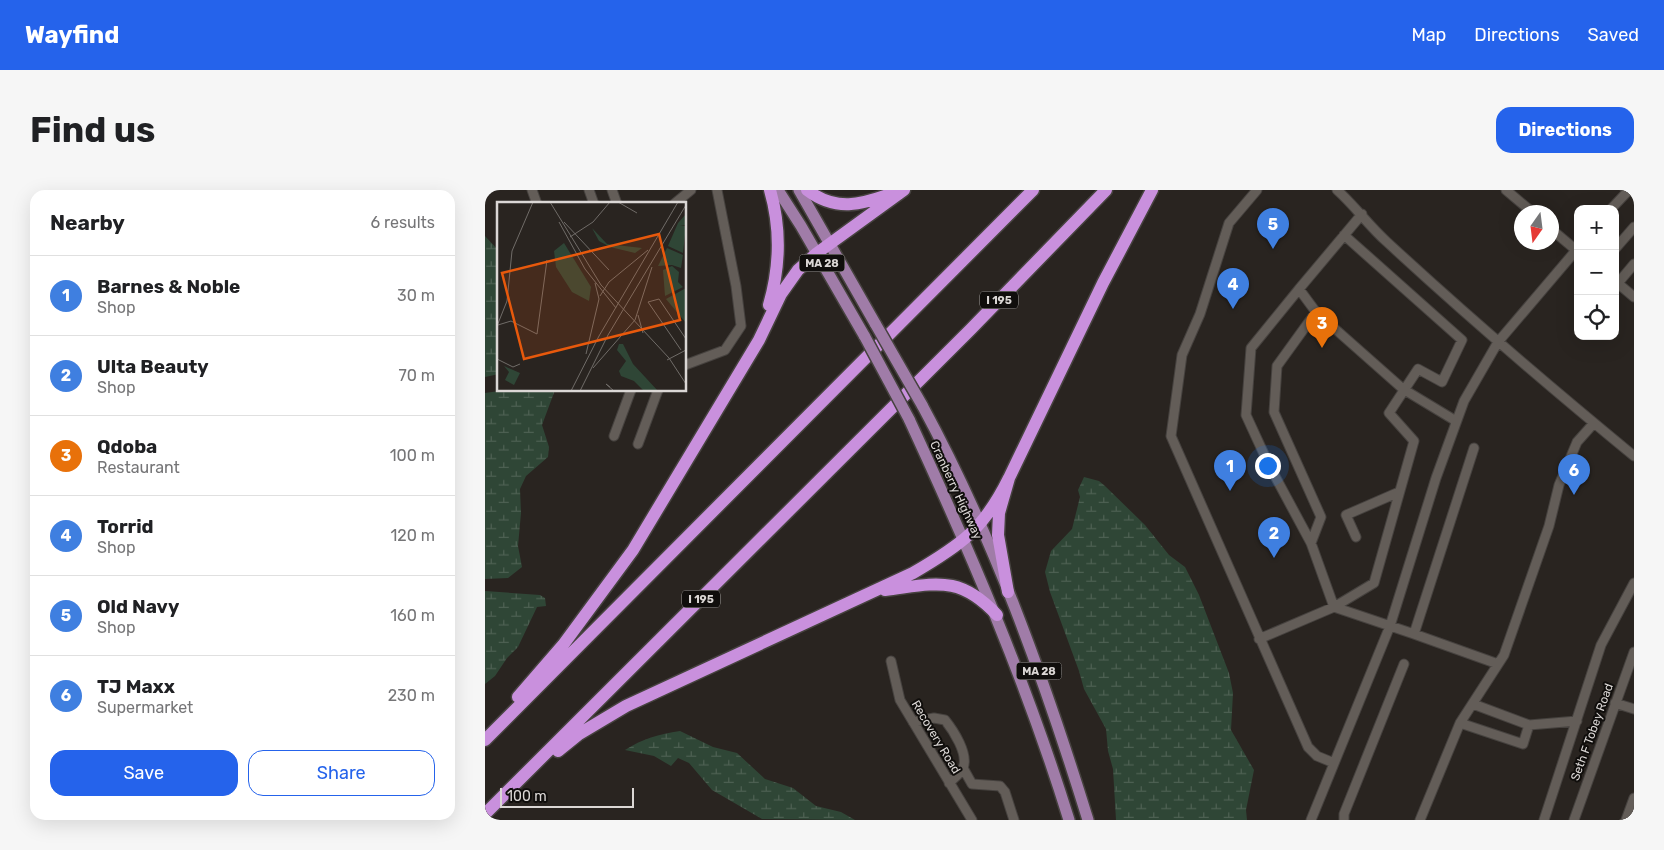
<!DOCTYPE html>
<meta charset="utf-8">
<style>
body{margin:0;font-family:Rubik,sans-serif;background:#f6f6f6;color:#202124}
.controls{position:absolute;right:15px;top:15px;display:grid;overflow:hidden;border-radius:10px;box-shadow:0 5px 20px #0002}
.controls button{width:45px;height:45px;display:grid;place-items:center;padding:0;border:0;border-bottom:1px solid #e0e0e0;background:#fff;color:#202124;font:25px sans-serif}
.compass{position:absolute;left:1029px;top:15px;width:45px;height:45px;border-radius:50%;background:#fff;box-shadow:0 5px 20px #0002;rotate:194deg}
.scale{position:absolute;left:15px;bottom:12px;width:134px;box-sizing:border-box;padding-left:5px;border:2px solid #dbd7d5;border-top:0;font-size:14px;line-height:18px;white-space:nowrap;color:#dbd7d5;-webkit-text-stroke:4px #100e0c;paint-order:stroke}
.you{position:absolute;left:782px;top:275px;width:18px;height:18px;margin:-12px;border:4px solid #fff;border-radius:50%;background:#1a73e8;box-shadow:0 0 0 8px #1a73e833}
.badge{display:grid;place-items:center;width:32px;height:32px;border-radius:50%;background:#2563eb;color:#fff;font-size:16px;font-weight:700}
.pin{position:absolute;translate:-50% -41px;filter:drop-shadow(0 1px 2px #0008)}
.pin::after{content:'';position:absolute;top:26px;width:18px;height:15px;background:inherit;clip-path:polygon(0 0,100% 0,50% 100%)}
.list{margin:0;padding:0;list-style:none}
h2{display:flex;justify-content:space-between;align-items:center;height:65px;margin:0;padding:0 20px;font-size:21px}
h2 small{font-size:16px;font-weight:400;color:#757577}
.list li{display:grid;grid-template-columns:32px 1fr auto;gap:15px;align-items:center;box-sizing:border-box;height:80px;padding:0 20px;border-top:1px solid #e0e0e0}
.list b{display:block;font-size:19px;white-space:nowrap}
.list p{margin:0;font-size:16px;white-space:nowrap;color:#757577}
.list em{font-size:16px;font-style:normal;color:#757577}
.actions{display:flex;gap:10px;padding:15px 20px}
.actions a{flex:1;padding:11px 0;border:1px solid #2563eb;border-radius:15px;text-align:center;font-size:18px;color:#2563eb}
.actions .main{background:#2563eb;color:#fff}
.icon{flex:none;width:28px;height:28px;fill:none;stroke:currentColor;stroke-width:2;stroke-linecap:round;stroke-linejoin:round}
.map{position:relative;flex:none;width:1149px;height:630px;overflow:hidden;border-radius:15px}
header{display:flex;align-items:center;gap:30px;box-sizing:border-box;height:70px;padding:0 25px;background:#2563eb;color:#fff}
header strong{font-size:24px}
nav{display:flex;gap:28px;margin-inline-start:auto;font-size:18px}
.intro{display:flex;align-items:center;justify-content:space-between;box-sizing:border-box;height:120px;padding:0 30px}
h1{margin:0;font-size:35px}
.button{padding:12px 22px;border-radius:15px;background:#2563eb;color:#fff;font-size:18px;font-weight:700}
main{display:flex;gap:30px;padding:0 30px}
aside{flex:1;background:#fff;border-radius:15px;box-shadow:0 5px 20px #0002}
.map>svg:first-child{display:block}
</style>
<header>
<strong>Wayfind</strong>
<nav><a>Map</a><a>Directions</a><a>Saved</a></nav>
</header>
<div class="intro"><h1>Find us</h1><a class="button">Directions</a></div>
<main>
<aside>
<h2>Nearby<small>6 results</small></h2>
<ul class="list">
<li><span class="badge" style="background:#3f7fe0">1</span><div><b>Barnes &amp; Noble</b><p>Shop</p></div><em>30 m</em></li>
<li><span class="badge" style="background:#3f7fe0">2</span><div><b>Ulta Beauty</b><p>Shop</p></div><em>70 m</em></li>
<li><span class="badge" style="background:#e8710a">3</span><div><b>Qdoba</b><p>Restaurant</p></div><em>100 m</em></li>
<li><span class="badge" style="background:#3f7fe0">4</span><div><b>Torrid</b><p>Shop</p></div><em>120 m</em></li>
<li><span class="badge" style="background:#3f7fe0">5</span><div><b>Old Navy</b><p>Shop</p></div><em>160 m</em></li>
<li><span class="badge" style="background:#3f7fe0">6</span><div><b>TJ Maxx</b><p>Supermarket</p></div><em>230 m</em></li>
</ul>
<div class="actions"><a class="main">Save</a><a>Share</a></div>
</aside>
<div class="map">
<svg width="1149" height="630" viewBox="0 0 1149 630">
<defs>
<pattern id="wetland-marsh" width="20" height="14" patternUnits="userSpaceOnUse" patternTransform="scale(1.25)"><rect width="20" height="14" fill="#2f4636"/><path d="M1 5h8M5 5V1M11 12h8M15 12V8" fill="none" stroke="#4d6052"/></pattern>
</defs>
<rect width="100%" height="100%" fill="#292420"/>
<path fill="url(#wetland-marsh)" d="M 0,46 L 14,61 L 14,184 L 0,187 Z
M 21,200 L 70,200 L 57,235 L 64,257 L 63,267 L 41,286 L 35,299 L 36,323 L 33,356 L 37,377 L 23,388 L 0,389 L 0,203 Z
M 599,287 L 614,291 L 620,296 L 660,335 L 684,365 L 700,377 L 714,405 L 744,483 L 748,503 L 746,540 L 769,580 L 761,620 L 762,630 L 631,630 L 628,579 L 623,561 L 621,539 L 599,499 L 594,481 L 565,402 L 560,382 L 566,361 L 587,339 L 595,307 L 593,300 Z
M 0,401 L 55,405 L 60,408 L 61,416 L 52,417 L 33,457 L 22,468 L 10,486 L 0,494 Z
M 195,541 L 228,557 L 252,563 L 280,589 L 308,598 L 331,616 L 356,622 L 370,630 L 277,629 L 227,600 L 204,573 L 193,568 L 186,576 L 169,566 L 140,560 C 157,549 174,544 195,541 Z"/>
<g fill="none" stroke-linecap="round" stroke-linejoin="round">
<g stroke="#46423f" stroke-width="11">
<path id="minor" d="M 47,0 L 52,14
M 104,0 L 109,14
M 127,0 L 132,14
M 772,0 L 744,33 L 715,124 L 697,165 L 686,246 L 823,557 L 832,566 L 849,573
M 852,0 C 870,16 884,36 902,52 C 982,126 1065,197 1149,266
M 1021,0 L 1047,22
M 189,14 L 206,0
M 1126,19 L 1144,0
M 877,24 L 814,99 L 831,122 L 918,199 L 971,231
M 1066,39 L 1091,60
M 1130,59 L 1149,37
M 1130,91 L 1149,107
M 1133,93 L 1149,74
M 814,99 L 766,158 L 761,225 L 784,275 L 826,353 L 849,417 L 889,393 L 929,251 L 904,223 L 933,179 L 957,192 L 977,150 L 859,45
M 200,175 L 240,160 L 256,136 L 251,96 L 232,0
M 129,246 L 146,200
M 153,254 L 173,200
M 871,347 L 861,325 L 914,302
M 826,353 L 836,327 L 789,222 L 792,176 L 831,122
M 929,444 L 1013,474
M 774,449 L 849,417 L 929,444 L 989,258
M 406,471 L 415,510 L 487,630
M 1130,513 L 1149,519
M 988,514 L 1044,535 L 1092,531
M 428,532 L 449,528 L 460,530 C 468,540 484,564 478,578 C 476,583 468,589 464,593
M 975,533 L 1038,554 L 1044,535
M 478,578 L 487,594 L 515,596 L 520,602 L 529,630
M 826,630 L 905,436 L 951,288 L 979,211 L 1013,152 L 1093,58
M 859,630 L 859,624 L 919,474
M 935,630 L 975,533 L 1019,465 L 1064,336 L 1074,295 L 1092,252 L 1109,233
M 1059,630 L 1116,455 L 1149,393
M 1089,630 L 1149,462
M 1141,630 L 1149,608"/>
</g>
<g stroke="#46423f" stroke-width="14">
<path id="major" d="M 293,0 L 316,36 L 380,147
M 314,0 L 391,135
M 437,215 C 508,346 559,488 603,630
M 424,229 C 485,361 541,491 584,630"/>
</g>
<g stroke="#46423f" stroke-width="15">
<path id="highway" d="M 322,0 C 351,22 376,15 408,3
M 284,115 C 295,77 296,38 285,0
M 400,400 C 450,394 474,384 512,425
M 523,402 L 513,345 L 514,323 L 524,288 L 618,93 L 667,0
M 33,507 L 78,455 L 148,360 L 274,150 L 296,104 L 313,80 L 332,63 L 419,0
M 0,550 L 548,0
M 73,561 L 94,544 L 141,516 L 428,383 C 476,355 499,339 524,288
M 0,624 L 486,139 L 621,0"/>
</g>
<use href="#minor" stroke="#635d58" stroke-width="9"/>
<use href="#major" stroke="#a07ca8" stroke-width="11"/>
<use href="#highway" stroke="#c990dd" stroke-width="12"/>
<g stroke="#46423f" stroke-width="14" stroke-linecap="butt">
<path id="major-bridge" d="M 391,135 L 437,215
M 380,147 L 424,229"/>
</g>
<use href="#major-bridge" stroke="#a07ca8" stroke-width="11"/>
</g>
<g text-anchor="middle" stroke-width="4" stroke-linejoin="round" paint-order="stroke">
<g fill="#100e0c" stroke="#9e9b99" stroke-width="1">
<rect x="314.5" y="64.5" width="45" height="17" rx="4"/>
<rect x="495" y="101.5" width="38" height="17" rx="4"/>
<rect x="197" y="400.5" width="38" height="17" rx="4"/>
<rect x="531.5" y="472.5" width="45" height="17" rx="4"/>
</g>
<g font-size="11" font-weight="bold" fill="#dbd7d5">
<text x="337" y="77">MA 28</text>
<text x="514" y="114">I 195</text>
<text x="216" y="413">I 195</text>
<text x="554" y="485">MA 28</text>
</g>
<g font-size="12" fill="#dbd7d5" stroke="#100e0c">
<text transform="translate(471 300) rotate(65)" y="4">Cranberry Highway</text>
<text transform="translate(1107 542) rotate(-70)" y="4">Seth F Tobey Road</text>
<text transform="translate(451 547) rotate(59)" y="4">Recovery Road</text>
</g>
</g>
<g transform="translate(12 12)">
<rect width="189" height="189" fill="#292420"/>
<path d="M 189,12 L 189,23 L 183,23 L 189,24 L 186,51 L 171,44 L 181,21 ZM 95,26 L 110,42 L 145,46 L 138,51 L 113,45 L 102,39 ZM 67,41 L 94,85 L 92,99 L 75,90 L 59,65 L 57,49 ZM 170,46 L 186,53 L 184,66 L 175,63 L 161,64 ZM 175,64 L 182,70 L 181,80 L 186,85 L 168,94 L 166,68 ZM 189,86 L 189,121 L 169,97 ZM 122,142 L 126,142 L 136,162 L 161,189 L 147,189 L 137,179 L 124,174 L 122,169 L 129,159 L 120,148 ZM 7,164 L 23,171 L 17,183 L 8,178 L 12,170 Z" fill="#2f4636"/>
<path fill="none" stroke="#706c68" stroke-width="1" d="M 53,0 L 104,83 L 172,156 L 189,182M 121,0 L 140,11M 62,20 L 88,67 L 119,106M 67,20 L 112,68M 73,35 L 96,20 L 113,0M 103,94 L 112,80 L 151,48M 141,113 L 146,131M 1,123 L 14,119 L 40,132 L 50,58M 0,124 L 10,99 L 15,49 L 36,0M 184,148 L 151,100 L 162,97 L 189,137M 89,152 L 102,97 L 98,81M 0,157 L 16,165 L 23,162M 170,158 L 189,148M 96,166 L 138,118 L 155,65M 113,185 L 109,182 L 117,189M 74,189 L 102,134 L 181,0M 83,189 L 111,133 L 189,3"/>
<path fill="#e8590c" fill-opacity="0.15" stroke="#e8590c" stroke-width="2.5" d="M 162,32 L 183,118 L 27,157 L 5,71 Z"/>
<rect width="189" height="189" fill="none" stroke="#dbd7d5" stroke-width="2.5"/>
</g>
</svg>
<div class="controls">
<button>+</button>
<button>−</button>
<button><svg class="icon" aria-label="locate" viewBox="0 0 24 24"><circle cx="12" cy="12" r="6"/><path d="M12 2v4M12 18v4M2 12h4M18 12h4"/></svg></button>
</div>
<svg class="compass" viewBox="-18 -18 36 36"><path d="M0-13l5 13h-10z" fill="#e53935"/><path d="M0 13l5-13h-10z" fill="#757577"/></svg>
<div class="scale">100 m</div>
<div class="you"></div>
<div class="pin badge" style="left:745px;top:301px;background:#3f7fe0">1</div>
<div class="pin badge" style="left:789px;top:368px;background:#3f7fe0">2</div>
<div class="pin badge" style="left:837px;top:158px;background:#e8710a">3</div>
<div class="pin badge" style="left:748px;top:119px;background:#3f7fe0">4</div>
<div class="pin badge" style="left:788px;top:59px;background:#3f7fe0">5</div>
<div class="pin badge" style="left:1089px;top:305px;background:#3f7fe0">6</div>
</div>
</main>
